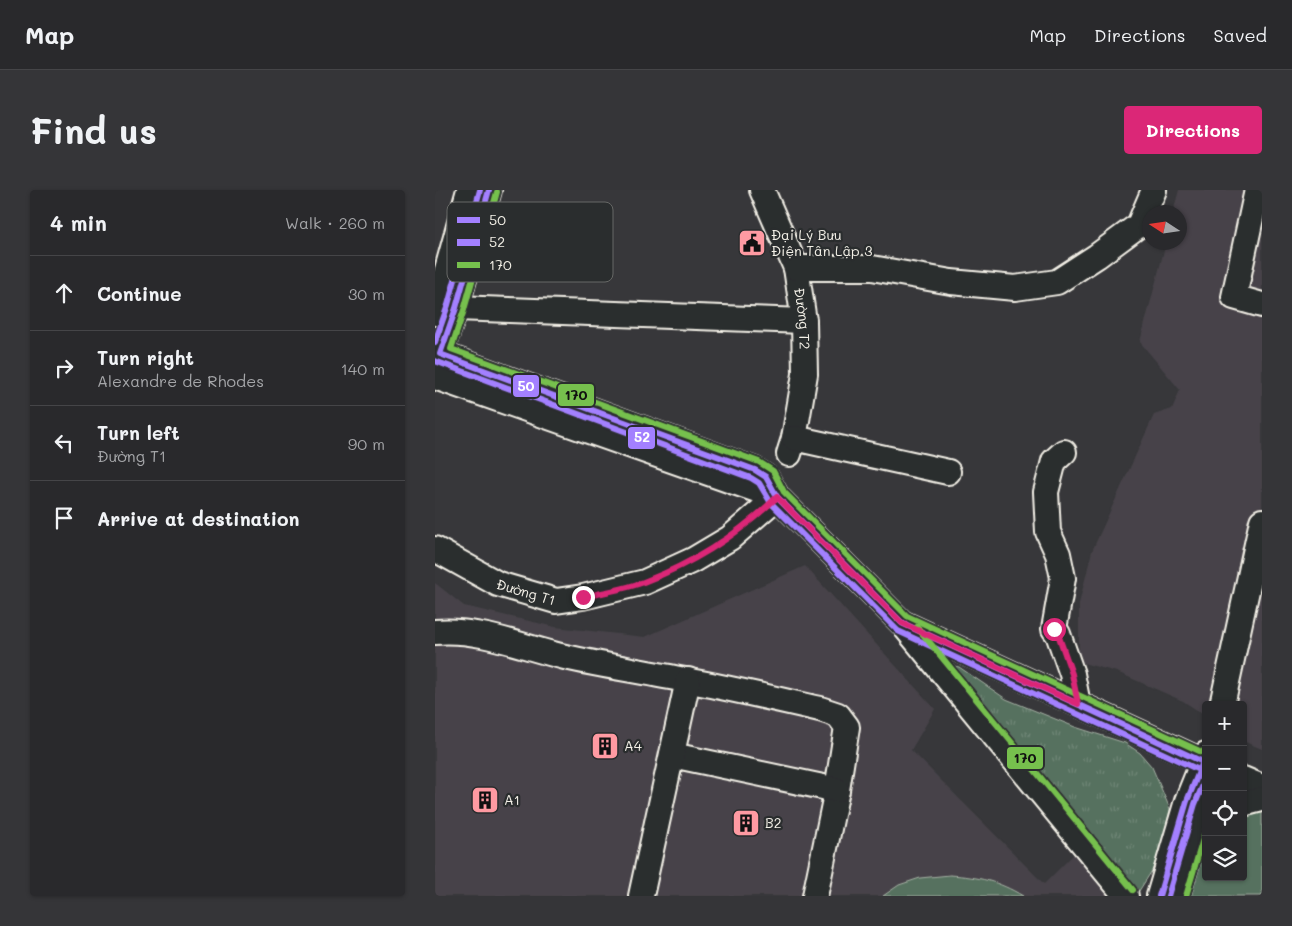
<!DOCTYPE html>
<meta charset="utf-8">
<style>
body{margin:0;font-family:Mali,sans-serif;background:#353538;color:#f1f3f6}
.controls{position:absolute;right:15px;bottom:15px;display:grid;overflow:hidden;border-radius:5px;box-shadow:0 1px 4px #0004}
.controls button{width:45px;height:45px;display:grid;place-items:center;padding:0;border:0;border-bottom:1px solid #454548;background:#29292c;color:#f1f3f6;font:25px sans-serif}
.compass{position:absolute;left:707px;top:15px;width:45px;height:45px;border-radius:50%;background:#29292c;box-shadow:0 1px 4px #0004;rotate:282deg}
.stop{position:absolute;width:15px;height:15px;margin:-11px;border:4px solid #db2777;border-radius:50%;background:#fff}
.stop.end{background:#db2777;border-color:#fff;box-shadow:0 1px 5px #0008}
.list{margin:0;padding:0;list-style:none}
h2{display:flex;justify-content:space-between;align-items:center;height:65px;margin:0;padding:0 20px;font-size:21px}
h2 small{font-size:16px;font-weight:400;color:#a5a6a9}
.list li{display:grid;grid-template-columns:32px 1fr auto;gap:15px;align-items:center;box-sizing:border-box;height:75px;padding:0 20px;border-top:1px solid #454548}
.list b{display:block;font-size:19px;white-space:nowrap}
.list p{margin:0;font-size:16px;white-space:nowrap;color:#a5a6a9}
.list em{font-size:16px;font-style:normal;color:#a5a6a9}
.icon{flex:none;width:28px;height:28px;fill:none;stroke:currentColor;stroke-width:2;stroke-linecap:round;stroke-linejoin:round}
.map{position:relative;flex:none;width:827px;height:706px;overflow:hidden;border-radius:5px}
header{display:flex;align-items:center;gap:30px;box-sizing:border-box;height:70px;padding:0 25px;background:#29292c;border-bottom:1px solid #454548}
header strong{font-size:24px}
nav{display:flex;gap:28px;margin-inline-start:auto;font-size:18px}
.intro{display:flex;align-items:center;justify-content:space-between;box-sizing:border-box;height:120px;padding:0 30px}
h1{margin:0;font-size:35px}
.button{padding:12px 22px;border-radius:5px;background:#db2777;color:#fff;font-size:18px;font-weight:700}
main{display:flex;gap:30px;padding:0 30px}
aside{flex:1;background:#29292c;border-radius:5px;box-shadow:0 1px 4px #0004}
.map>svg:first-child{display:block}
</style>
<header>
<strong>Map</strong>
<nav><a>Map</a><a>Directions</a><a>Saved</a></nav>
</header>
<div class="intro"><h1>Find us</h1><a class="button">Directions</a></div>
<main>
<aside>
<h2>4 min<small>Walk · 260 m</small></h2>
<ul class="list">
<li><svg class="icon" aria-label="ahead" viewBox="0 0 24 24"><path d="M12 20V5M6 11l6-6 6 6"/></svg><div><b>Continue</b></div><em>30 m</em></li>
<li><svg class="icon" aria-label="right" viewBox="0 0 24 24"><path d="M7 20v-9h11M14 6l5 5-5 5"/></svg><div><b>Turn right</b><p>Alexandre de Rhodes</p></div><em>140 m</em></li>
<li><svg class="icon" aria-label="left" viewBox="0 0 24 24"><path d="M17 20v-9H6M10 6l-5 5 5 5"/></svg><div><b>Turn left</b><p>Đường T1</p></div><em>90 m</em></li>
<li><svg class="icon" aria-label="arrive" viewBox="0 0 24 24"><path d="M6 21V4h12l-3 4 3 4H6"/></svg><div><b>Arrive at destination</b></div></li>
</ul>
</aside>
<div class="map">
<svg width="827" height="706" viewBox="0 0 827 706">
<defs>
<pattern id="park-tufts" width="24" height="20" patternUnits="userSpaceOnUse" patternTransform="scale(1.25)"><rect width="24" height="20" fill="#56715f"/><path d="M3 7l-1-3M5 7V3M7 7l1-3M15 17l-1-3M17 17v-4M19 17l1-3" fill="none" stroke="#6f8676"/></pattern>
</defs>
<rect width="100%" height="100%" fill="#37373a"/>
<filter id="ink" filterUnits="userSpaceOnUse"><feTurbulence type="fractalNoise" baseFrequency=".02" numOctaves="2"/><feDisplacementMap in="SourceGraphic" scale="10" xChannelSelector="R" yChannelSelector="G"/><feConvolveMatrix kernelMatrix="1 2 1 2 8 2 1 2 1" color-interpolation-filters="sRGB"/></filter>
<g filter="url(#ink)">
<path fill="#474349" d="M 744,0 L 827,0 L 827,559 L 808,551 L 808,515 L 771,515 L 771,526 L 748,511 L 682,482 L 644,472 L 644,414 L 657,361 L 719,225 L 737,219 L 745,200 L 705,152 L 731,53 L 744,52 L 744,22 L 738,22 Z
M 370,376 L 500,519 L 476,560 L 609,694 L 640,663 L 675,706 L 0,706 L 0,393 L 29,416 L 120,437 L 210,447 Z"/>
<path fill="#56715f" stroke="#a5b1a4" d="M 827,617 L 827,706 L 748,706 L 771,647 L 771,687 L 808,687 L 808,624 Z
M 515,685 C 544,687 563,691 588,706 L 448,706 L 464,695 L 485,688 Z"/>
<path fill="url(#park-tufts)" stroke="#a5b1a4" d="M 510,474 L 524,477 L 571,509 L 640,537 L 690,553 L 705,563 L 717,577 L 735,619 L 729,647 L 718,679 L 704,701 L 693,704 Z"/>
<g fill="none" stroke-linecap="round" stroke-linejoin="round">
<g stroke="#f4f1e8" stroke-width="28">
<g id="minor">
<path id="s1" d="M 327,0 L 361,78 L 369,131 L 370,184 L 359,248 L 354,264"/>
<path d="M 822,0 L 799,107 L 827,115"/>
<path d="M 361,78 L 437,78 L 516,92 L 580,98 L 622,92 L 662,66 L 704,35 L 719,0"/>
<path d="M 21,118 L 369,131"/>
<path d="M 0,123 L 34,0"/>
<path d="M 0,162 L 320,280 L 331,287 L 342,307 L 467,433 L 771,573"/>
<path d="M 0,177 L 21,118 L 54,0"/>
<path d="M 0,187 L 342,307"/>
<path d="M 359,248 L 513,282"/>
<path d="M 629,262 L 619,271 L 611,302 L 613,342 L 623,364 L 628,388 L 619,439 L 623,444 L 637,484 L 643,514"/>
<path id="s2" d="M 0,359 L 63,394 L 121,411 L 148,407 L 210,392 L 258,370 L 295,348 L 342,307"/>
<path d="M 471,438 L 691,706"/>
<path d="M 0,442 C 45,438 87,457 130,467 C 170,476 211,482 250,490 C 295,498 340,509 385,519 L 403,525 L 412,537 L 402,600 L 380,706"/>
<path d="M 787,515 L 827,331"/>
<path d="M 237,565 L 402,600"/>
<path d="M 808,589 L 827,597"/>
<path d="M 808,614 L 827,609"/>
<path d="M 206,706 L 253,490"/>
<path d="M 724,706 L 752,611 L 771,564"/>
<path d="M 742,706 L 767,621 L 768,584"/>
</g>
</g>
<use href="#minor" stroke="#2a2d2e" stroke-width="24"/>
<g stroke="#2a2d2e" stroke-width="10">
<path id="bus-1" d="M 54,0 L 21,118 L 5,164 L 320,280 L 331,287 L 342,307 L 467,433 L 768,572
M 724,706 L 752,611 L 768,572"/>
</g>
<g stroke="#2a2d2e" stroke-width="10">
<path id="bus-2" d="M 0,152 L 13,115 L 45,0
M 0,171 L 316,288 L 324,293 L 336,313 L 463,441 L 764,580
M 733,706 L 760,614 L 771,588"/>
</g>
<g stroke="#2a2d2e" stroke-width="10">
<path id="bus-3" d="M 62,2 L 29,120 L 16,159 L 324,272 L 338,281 L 349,302 L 472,426 L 771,564
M 482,437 L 698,700
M 751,706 L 771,639"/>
</g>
<use href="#bus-1" stroke="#a380ff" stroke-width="6"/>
<use href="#bus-2" stroke="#a380ff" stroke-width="6"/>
<use href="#bus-3" stroke="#76c04d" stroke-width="6"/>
</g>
</g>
<g fill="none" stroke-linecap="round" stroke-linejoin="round" filter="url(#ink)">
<path stroke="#db2777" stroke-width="6" d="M 148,407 C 169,402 192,399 211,391 C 261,372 304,344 342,307 L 467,433 L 643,514 L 637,484 L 623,444 L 619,439"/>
</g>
<defs>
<g id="civic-square" transform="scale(1.4375)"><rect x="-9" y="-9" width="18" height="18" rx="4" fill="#ff9aa2" stroke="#2a2d2e"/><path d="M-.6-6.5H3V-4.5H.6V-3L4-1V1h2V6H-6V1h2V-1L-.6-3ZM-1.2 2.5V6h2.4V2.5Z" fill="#111"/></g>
<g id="building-square" transform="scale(1.4375)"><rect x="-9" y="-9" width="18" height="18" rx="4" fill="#ff9aa2" stroke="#2a2d2e"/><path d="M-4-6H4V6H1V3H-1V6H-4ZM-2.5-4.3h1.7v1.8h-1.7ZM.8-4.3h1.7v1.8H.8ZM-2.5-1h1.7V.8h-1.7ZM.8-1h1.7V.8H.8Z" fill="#111"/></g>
</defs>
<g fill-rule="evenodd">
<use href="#civic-square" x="317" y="53"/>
<use href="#building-square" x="170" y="556"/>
<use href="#building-square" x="50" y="610"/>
<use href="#building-square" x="311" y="633"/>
</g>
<g text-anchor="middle" stroke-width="4.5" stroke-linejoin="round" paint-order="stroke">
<g font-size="14" fill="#f4f1e8" stroke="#2a2d2e" text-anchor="start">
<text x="336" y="50">Đại Lý Bưu<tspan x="336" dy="16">Điện Tân Lập 3</tspan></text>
<text x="189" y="561">A4</text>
<text x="69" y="615">A1</text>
<text x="330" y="638">B2</text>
</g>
<g font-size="14" fill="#f4f1e8" stroke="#2a2d2e">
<text dy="5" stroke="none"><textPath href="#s1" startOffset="136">Đường T2</textPath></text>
<text dy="5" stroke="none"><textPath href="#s2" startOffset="101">Đường T1</textPath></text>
</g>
</g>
<rect x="12" y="12" width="166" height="80" rx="8" fill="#2a2d2e" stroke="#676866" stroke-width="1"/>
<rect x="22" y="27" width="23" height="6" fill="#a380ff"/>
<rect x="22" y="49" width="23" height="7" fill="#a380ff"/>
<rect x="22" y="72" width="23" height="6" fill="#76c04d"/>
<g font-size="14" fill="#f4f1e8">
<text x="54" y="35">50</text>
<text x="54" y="57">52</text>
<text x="54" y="80">170</text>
</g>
<g stroke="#2a2d2e" stroke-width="2">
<rect x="77" y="184" width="28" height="24" rx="5" fill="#a380ff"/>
<rect x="122" y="193" width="38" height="24" rx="5" fill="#76c04d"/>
<rect x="192" y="236" width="29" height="24" rx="5" fill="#a380ff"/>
<rect x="571" y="556" width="38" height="24" rx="5" fill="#76c04d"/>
</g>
<g font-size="14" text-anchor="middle" font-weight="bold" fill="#fff">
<text x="91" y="201">50</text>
<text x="207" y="252">52</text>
</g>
<g font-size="14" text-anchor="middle" font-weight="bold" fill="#111">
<text x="141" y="210">170</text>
<text x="590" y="573">170</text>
</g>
</svg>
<div class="controls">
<button>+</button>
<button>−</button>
<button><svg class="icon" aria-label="locate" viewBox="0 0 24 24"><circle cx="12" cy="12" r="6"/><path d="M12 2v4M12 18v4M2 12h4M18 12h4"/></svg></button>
<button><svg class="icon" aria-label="layers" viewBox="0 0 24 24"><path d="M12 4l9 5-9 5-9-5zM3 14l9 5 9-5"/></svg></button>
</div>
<svg class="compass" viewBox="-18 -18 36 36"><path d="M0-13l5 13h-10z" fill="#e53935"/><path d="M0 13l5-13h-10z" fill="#a5a6a9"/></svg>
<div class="stop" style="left:619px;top:439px"></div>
<div class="stop end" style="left:148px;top:407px"></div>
</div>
</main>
